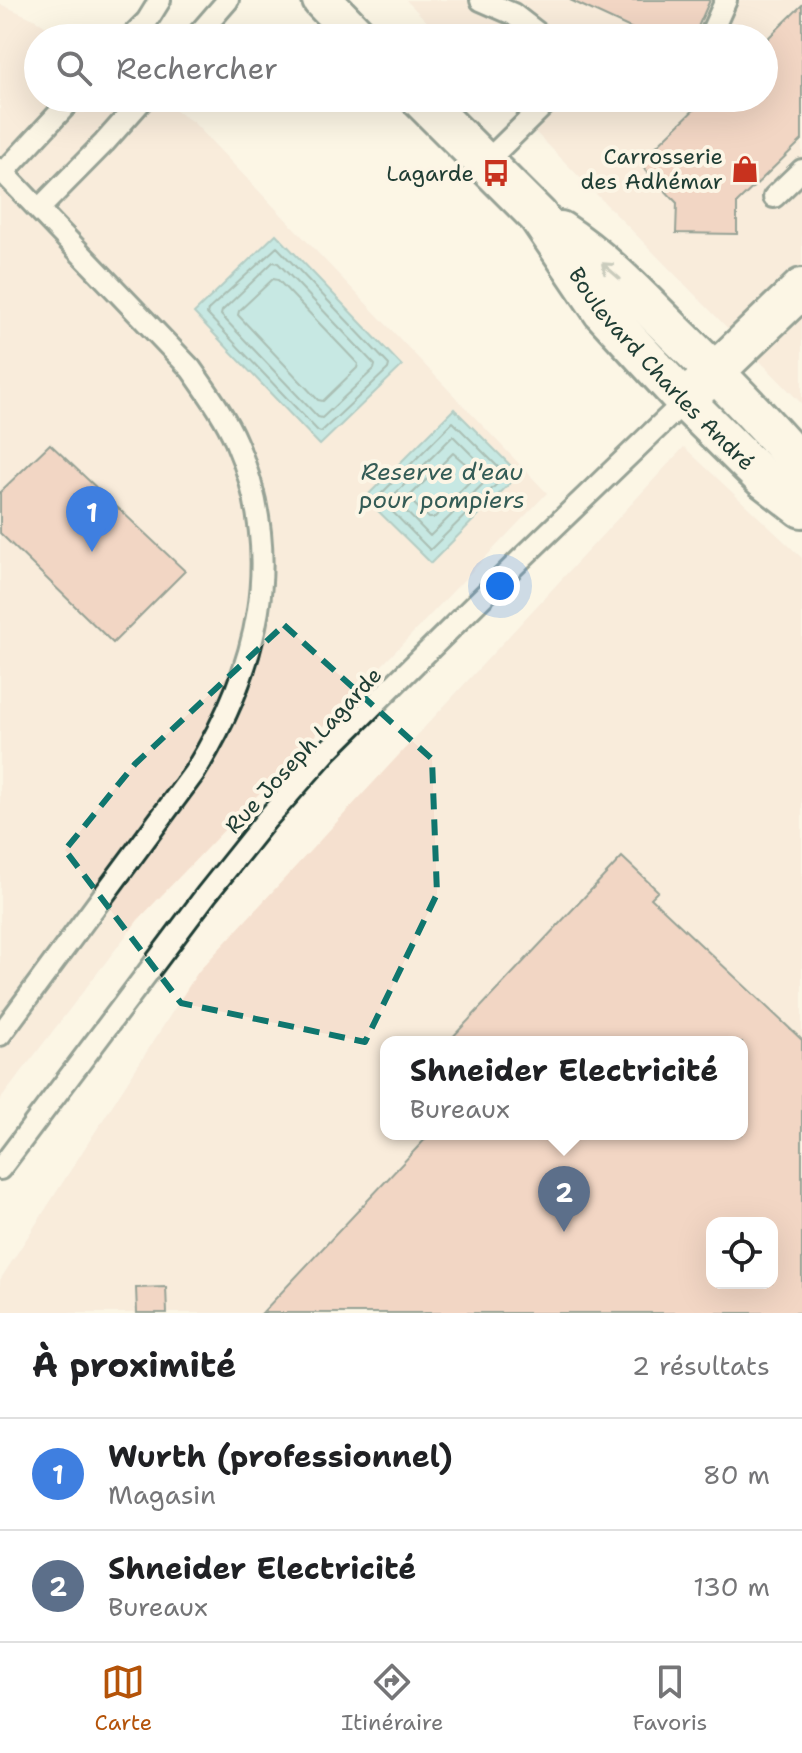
<!DOCTYPE html>
<html lang="fr">
<meta charset="utf-8">
<style>
body{margin:0;font-family:"Shantell Sans",sans-serif;background:#f6f6f6;color:#202124}
.controls{position:absolute;right:24px;bottom:24px;display:grid;overflow:hidden;border-radius:16px;box-shadow:0 8px 32px #0002}
.controls button{width:72px;height:72px;display:grid;place-items:center;padding:0;border:0;border-bottom:2px solid #e0e0e0;background:#fff;color:#202124;font:40px sans-serif}
.you{position:absolute;left:500px;top:586px;width:28px;height:28px;margin:-20px;border:6px solid #fff;border-radius:50%;background:#1a73e8;box-shadow:0 0 0 12px #1a73e833}
.badge{display:grid;place-items:center;width:52px;height:52px;border-radius:50%;background:#b45309;color:#fff;font-size:26px;font-weight:700}
.pin{position:absolute;translate:-50% -66px;filter:drop-shadow(0 2px 4px #0008)}
.pin::after{content:'';position:absolute;top:42px;width:28px;height:24px;background:inherit;clip-path:polygon(0 0,100% 0,50% 100%)}
.popup{position:absolute;left:380px;top:1036px;width:368px;height:104px;box-sizing:border-box;display:grid;place-content:center;border-radius:16px;background:#fff;filter:drop-shadow(0 2px 6px #0005);font-size:26px;white-space:nowrap;color:#757577}
.popup b{font-size:30px;color:#202124}
.popup::after{content:'';position:absolute;left:50%;top:100%;margin-left:-16px;border:16px solid transparent;border-top-color:#fff}
.list{margin:0;padding:0;list-style:none}
h2{display:flex;justify-content:space-between;align-items:center;height:104px;margin:0;padding:0 32px;font-size:34px}
h2 small{font-size:26px;font-weight:400;color:#757577}
.list li{display:grid;grid-template-columns:52px 1fr auto;gap:24px;align-items:center;box-sizing:border-box;height:112px;padding:0 32px;border-top:2px solid #e0e0e0}
.list b{display:block;font-size:30px;white-space:nowrap}
.list p{margin:0;font-size:26px;white-space:nowrap;color:#757577}
.list em{font-size:26px;font-style:normal;color:#757577}
.icon{flex:none;width:44px;height:44px;fill:none;stroke:currentColor;stroke-width:2;stroke-linecap:round;stroke-linejoin:round}
.map{position:relative;flex:none;width:802px;height:1313px;overflow:hidden}
.search{position:absolute;background:#fff;box-shadow:0 8px 32px #0002;left:24px;right:24px;top:24px;height:88px;display:flex;align-items:center;gap:20px;box-sizing:border-box;padding:0 28px;border-radius:44px;color:#757577;font-size:30px}
.sheet{height:328px;background:#fff}
nav{display:flex;justify-content:space-around;align-items:center;box-sizing:border-box;height:112px;border-top:2px solid #e0e0e0;background:#fff;font-size:22px;color:#757577}
nav a{display:grid;justify-items:center;gap:4px}
nav .on{color:#b45309}
.map>svg:first-child{display:block}
</style>
<div class="map">
<svg width="802" height="1313" viewBox="0 0 802 1313">
<rect width="100%" height="100%" fill="#fcf5e5"/>
<filter id="ink" filterUnits="userSpaceOnUse"><feTurbulence type="fractalNoise" baseFrequency=".0125" numOctaves="2"/><feDisplacementMap in="SourceGraphic" scale="16" xChannelSelector="R" yChannelSelector="G"/><feConvolveMatrix kernelMatrix="1 2 1 2 8 2 1 2 1" color-interpolation-filters="sRGB"/></filter>
<g filter="url(#ink)">
<path fill="#f5e0cf" fill-rule="evenodd" d="M 406,0 L 802,0 L 802,404 L 502,98 L 764,98 L 764,38 L 443,38 Z
M 0,4 L 34,19 L 63,38 L 38,38 L 38,98 L 156,98 L 193,122 L 547,493 L 138,920 L 0,1100 Z
M 684,447 L 802,558 L 802,1313 L 0,1313 L 0,1280 L 198,972 ZM 386,1042 L 742,1042 L 742,1134 L 386,1134 ZM 712,1223 L 772,1223 L 772,1283 L 712,1283 Z"/>
<path fill="#87d8df" stroke="#5d9a9b" stroke-width="2" d="M 276,234 L 402,366 L 320,445 L 194,313 Z
M 454,409 L 519,474 L 431,563 L 365,498 Z"/>
<g fill="none" stroke-linecap="round" stroke-linejoin="round">
<path stroke="#497b78" stroke-width="2" d="M 277,247 L 389,365 L 388,369 L 321,432 L 318,431 L 207,314 L 208,310 Z
M 273,262 L 278,263 L 375,365 L 374,369 L 322,418 L 318,417 L 221,315 L 222,311 Z
M 273,279 L 278,280 L 358,364 L 357,368 L 323,401 L 318,400 L 238,315 L 239,311 Z
M 453,422 L 506,475 L 430,550 L 378,497 Z
M 453,436 L 492,475 L 430,536 L 392,497 Z
M 453,453 L 474,471 L 475,476 L 434,518 L 429,518 L 410,500 L 410,496 Z"/>
</g>
<path fill="#e6af9c" stroke="#1f3d34" stroke-width="2" fill-rule="evenodd" d="M 570,0 L 710,0 L 693,38 L 652,38 Z
M 802,5 L 802,140 L 737,203 L 737,234 L 676,233 L 677,203 L 639,163 L 706,98 L 764,98 L 764,42 Z
M 50,444 L 185,571 L 113,643 L 0,533 L 0,492 Z
M 622,857 L 658,891 L 651,898 L 802,1040 L 802,1313 L 262,1313 L 430,1134 L 742,1134 L 742,1042 L 448,1042 ZM 712,1223 L 772,1223 L 772,1283 L 712,1283 Z
M 166,1287 L 167,1313 L 137,1313 L 136,1288 Z"/>
<g fill="none" stroke-linecap="round" stroke-linejoin="round">
<g stroke="#1f3d34" stroke-width="26">
<path id="lane" d="M 481,0 L 513,14 L 544,38
M 130,38 L 147,21 L 160,0
M 195,38 L 228,0
M 709,38 L 726,0
M 486,162 L 551,98
M 0,169 L 191,369 C 207,392 225,416 236,442 C 286,558 258,669 194,773 L 0,1035
M 4,172 L 73,98
M 774,197 L 802,170
M 39,209 L 104,143 L 144,98
M 0,1169 L 206,895 L 266,820 L 328,750 L 520,560 L 685,401"/>
</g>
<g stroke="#1f3d34" stroke-width="44">
<g id="street">
<path d="M 322,0 L 359,38"/>
<path id="s1" d="M 420,98 L 538,216 L 603,312 L 685,401 L 763,478 L 802,508"/>
<path d="M 560,231 C 603,259 639,297 675,333 C 719,376 763,420 802,467"/>
<path d="M 697,389 L 802,288"/>
</g>
</g>
<use href="#lane" stroke="#fcf5e5" stroke-width="20"/>
<use href="#street" stroke="#fcf5e5" stroke-width="38"/>
</g>
<defs><path id="oneway-shaft" d="M-6 0H5M1.5-3L5.5 0L1.5 3" fill="none" stroke-width="1.6" stroke-linecap="round" stroke-linejoin="round" transform="scale(2)"/></defs>
<use stroke="#8e998c" href="#oneway-shaft" transform="translate(611 271) rotate(-139)"/>
</g>
<path d="M0 0H802V1313H0ZM 284,625 L 432,759 L 437,894 L 365,1042 L 181,1003 L 65,850 L 135,764 Z" fill="#fcf5e5" fill-opacity=".55" fill-rule="evenodd"/>
<path fill="none" stroke="#0f766e" stroke-width="6" stroke-dasharray="16 10" stroke-linejoin="round" d="M 284,625 L 432,759 L 437,894 L 365,1042 L 181,1003 L 65,850 L 135,764 Z"/>
<defs>
<g id="shop-bare" transform="scale(2.16)"><path d="M-5-2.5h2.3a2.7 3.5 0 0 1 5.4 0H5L5.5 6h-11ZM-1.5-2.5h3a1.5 2.3 0 0 0-3 0Z" fill="#c8321e" stroke="#fcf5e5" stroke-width="2.5" paint-order="stroke"/></g>
<g id="bus-bare" transform="scale(2.16)"><path d="M-5-6H5V4H4V6H2V4H-2V6H-4V4H-5ZM-3.5-4V0h7V-4ZM-3.5 1.2v1.5H-2V1.2ZM2 1.2v1.5H3.5V1.2Z" fill="#c8321e" stroke="#fcf5e5" stroke-width="2.5" paint-order="stroke"/></g>
</defs>
<g fill-rule="evenodd">
<use href="#shop-bare" x="745" y="169"/>
<use href="#bus-bare" x="496" y="173"/>
</g>
<g text-anchor="middle" stroke-width="8" stroke-linejoin="round" paint-order="stroke">
<g font-size="22" fill="#1f3d34" stroke="#fcf5e5" text-anchor="end">
<text x="723" y="164">Carrosserie<tspan x="723" dy="25">des Adhémar</tspan></text>
<text x="474" y="181">Lagarde</text>
</g>
<g font-size="22" fill="#1f3d34" stroke="#fcf5e5">
<text dy="8" stroke="none"><textPath href="#s1" startOffset="364">Boulevard Charles André</textPath></text>
<text transform="translate(303 750) rotate(-47)" y="8">Rue Joseph Lagarde</text>
</g>
<g font-size="24" font-style="italic" fill="#345c56" stroke="#fcf5e5">
<text x="442" y="480">Reserve d'eau<tspan x="442" dy="28">pour pompiers</tspan></text>
</g>
</g>
</svg>
<div class="controls">
<button><svg class="icon" aria-label="locate" viewBox="0 0 24 24"><circle cx="12" cy="12" r="6"/><path d="M12 2v4M12 18v4M2 12h4M18 12h4"/></svg></button>
</div>
<div class="you"></div>
<div class="pin badge" style="left:92px;top:552px;background:#3f7fe0">1</div>
<div class="pin badge" style="left:564px;top:1232px;background:#5c6f8a">2</div>
<div class="popup"><b>Shneider Electricité</b>Bureaux</div>
<div class="search"><svg class="icon" aria-label="search" viewBox="0 0 24 24"><circle cx="10" cy="10" r="6"/><path d="M15 15l6 6"/></svg>Rechercher</div>
</div>
<section class="sheet">
<h2>À proximité<small>2 résultats</small></h2>
<ul class="list">
<li><span class="badge" style="background:#3f7fe0">1</span><div><b>Wurth (professionnel)</b><p>Magasin</p></div><em>80 m</em></li>
<li><span class="badge" style="background:#5c6f8a">2</span><div><b>Shneider Electricité</b><p>Bureaux</p></div><em>130 m</em></li>
</ul>
</section>
<nav>
<a class="on"><svg class="icon" aria-label="map" viewBox="0 0 24 24"><path d="M3 6l6-2 6 2 6-2v14l-6 2-6-2-6 2zM9 4v14M15 6v14"/></svg>Carte</a>
<a><svg class="icon" aria-label="directions" viewBox="0 0 24 24"><path d="M12 3l9 9-9 9-9-9zM9 14v-3h6M13 9l2 2-2 2"/></svg>Itinéraire</a>
<a><svg class="icon" aria-label="saved" viewBox="0 0 24 24"><path d="M7 4h10v16l-5-4-5 4z"/></svg>Favoris</a>
</nav>
